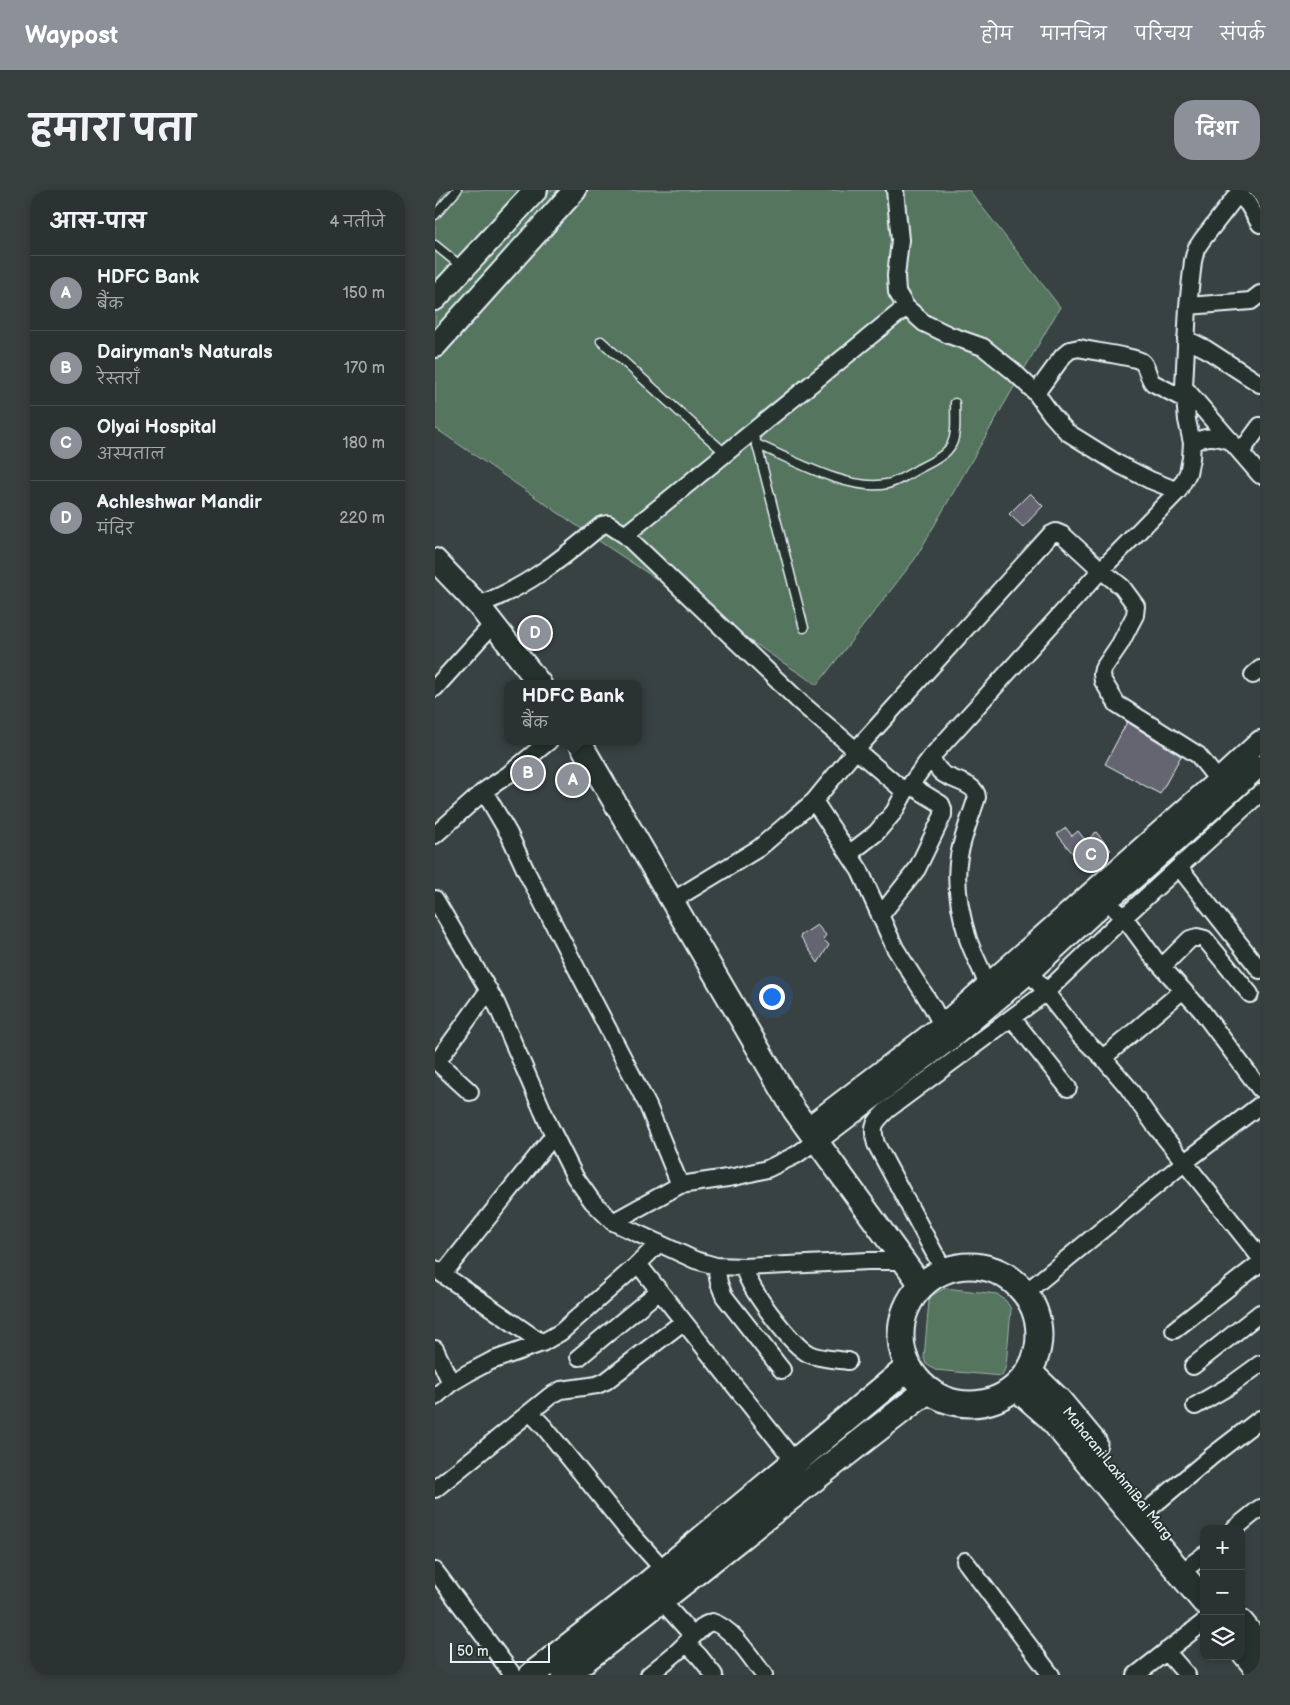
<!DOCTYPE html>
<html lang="hi">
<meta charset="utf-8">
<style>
body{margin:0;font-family:"Balsamiq Sans","Playpen Sans Deva",sans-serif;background:#373e3e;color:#f1f3f6}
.controls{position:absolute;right:15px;bottom:15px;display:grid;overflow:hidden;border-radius:10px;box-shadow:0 2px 8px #0003}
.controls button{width:45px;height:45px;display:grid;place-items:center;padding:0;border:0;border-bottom:1px solid #474d4d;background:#2b3232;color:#f1f3f6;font:25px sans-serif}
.scale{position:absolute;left:15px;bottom:12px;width:100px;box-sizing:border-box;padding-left:5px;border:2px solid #e8f1f8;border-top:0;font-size:14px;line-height:18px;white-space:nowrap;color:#e8f1f8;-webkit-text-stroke:4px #26332d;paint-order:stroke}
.you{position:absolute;left:336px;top:806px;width:18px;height:18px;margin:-12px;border:4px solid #fff;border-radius:50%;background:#1a73e8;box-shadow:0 0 0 8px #1a73e833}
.badge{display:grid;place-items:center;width:32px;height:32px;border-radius:50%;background:#8c9099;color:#fff;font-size:16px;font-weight:700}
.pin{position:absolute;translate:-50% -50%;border:2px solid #fff;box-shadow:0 1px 5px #0006}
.popup{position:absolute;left:69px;top:490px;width:138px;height:65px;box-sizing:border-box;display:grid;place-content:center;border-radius:10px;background:#2b3232;filter:drop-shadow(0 1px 4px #0005);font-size:16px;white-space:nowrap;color:#a6aaac}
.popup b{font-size:19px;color:#f1f3f6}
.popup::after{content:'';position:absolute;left:50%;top:100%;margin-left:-10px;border:10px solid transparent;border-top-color:#2b3232}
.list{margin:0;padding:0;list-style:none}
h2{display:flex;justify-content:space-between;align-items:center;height:65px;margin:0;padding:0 20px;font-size:21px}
h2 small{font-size:16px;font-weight:400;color:#a6aaac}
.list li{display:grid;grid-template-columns:32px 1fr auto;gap:15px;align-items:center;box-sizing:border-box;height:75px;padding:0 20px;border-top:1px solid #474d4d}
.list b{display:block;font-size:19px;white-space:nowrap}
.list p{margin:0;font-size:16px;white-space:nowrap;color:#a6aaac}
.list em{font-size:16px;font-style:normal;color:#a6aaac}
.icon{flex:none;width:28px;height:28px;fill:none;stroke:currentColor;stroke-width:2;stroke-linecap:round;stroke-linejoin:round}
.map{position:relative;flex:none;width:825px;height:1485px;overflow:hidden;border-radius:20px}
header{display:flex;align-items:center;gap:30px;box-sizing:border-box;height:70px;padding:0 25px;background:#8c9099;color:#fff}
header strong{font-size:24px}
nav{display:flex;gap:28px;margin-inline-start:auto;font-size:18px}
.intro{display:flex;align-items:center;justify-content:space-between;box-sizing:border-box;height:120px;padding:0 30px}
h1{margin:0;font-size:35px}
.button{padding:12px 22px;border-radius:20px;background:#8c9099;color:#fff;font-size:18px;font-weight:700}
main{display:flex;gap:30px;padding:0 30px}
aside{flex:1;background:#2b3232;border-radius:20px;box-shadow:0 2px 8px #0003}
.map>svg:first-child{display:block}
</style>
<header>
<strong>Waypost</strong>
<nav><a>होम</a><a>मानचित्र</a><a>परिचय</a><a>संपर्क</a></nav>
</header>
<div class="intro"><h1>हमारा पता</h1><a class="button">दिशा</a></div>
<main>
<aside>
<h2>आस-पास<small>4 नतीजे</small></h2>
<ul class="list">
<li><span class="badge">A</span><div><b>HDFC Bank</b><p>बैंक</p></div><em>150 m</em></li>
<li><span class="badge">B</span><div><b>Dairyman's Naturals</b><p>रेस्तराँ</p></div><em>170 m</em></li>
<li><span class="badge">C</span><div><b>Olyai Hospital</b><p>अस्पताल</p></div><em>180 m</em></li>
<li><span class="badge">D</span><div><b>Achleshwar Mandir</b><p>मंदिर</p></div><em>220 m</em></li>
</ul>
</aside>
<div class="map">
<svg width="825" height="1485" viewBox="0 0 825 1485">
<rect width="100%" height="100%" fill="#394242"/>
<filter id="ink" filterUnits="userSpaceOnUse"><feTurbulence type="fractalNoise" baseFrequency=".02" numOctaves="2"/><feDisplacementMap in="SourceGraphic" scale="10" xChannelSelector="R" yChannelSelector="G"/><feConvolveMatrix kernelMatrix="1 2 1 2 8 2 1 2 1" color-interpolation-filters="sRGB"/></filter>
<g filter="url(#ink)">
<path fill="#54755f" stroke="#9eb3ac" d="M 0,0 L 534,0 L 625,117 L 480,369 L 382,495 L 170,355 L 0,238 Z
M 510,1098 L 562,1104 L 571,1111 L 576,1119 L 571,1176 L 567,1186 L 500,1180 L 491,1174 L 489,1168 L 494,1111 L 496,1106 Z"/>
<path fill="#656572" stroke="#e8f1f8" d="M 595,303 L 608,316 L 588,337 L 574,324 Z
M 692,532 L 746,566 L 725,604 L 670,574 Z
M 631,638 L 637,646 L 643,641 L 651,651 L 661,642 L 676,660 L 651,680 L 622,644 Z
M 382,735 L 391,745 L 388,749 L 394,755 L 383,773 L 365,746 Z"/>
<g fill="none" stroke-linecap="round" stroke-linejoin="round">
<g stroke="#e8f1f8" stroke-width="11">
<path id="service" d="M 0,25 L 22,0
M 0,55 L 27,77
M 166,151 L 290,263
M 321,251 L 369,438
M 321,254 C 356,269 413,302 452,294 C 462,292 474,284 483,279 C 522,260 521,255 520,213"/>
</g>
<g stroke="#e8f1f8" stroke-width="20">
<path id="minor" d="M 460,0 L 465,50 L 461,86 L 462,102 L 471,117 L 489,133 L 514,145 L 548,157 L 578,181 L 601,203 L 617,225 L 632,242 L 685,275 L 715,290 L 743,301
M 803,3 L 813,14 L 825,34
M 753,116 L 816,111 L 825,104
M 751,149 L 771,159 L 825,194
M 749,197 L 825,285
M 601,203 L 628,166 L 635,160 L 644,158 C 655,161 701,167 707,172 C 713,177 712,187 718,193 L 751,210
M 757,253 C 773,245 779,246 796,251
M 806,262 L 825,236
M 190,345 L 471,117
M 43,415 C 91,398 129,367 167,335 L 173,334 L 190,345 L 366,513 L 470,602
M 818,485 L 825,479
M 0,498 L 58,434
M 496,567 C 499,573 502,579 507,583 C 517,591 541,593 542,607 C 536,626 528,645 524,666 C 519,693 525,723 533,749 C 540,769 551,786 556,806
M 49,601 L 74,644 L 91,681 L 213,916 L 245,995
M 379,611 L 425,681 L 460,758 L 498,818 L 507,835
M 0,645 L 49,601 L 74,584 L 114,551
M 414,664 L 441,643 L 459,622 L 470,602 L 496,567 L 666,380 L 743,301 L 753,283 L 756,268 L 757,253 L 752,230 L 749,197 L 753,116 L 758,71 L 761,59 L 767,50 L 806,0
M 744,677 L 825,780
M 0,709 L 61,813 L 113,933 L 140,987 L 157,1011 L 178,1032 L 260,1070 L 281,1076 L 309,1077 L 433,1071 L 468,1071
M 237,711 L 324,658 L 379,611 L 420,561 L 615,345 L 621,342 L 628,345 L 666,380 L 687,397 L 701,416 L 700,425 L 685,454 L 668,479 L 667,484 L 668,491 L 682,514 L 763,565 L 783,590 L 792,596
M 681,720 L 689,727 L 719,768 L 766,820 L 825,899
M 445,726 L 482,679 L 508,625 L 508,619 L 506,614 L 475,595
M 727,777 L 755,749 L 762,747 L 770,749 L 815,804
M 595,782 L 645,846 L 668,868 L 692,896 L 719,934 L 825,1067
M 577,828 L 633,898
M 668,868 L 748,800
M 0,870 L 35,902
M 2,872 L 54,800
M 178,1032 L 245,995 L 299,987 L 332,979 L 361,965 L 381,951
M 203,1074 L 360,1272
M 281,1076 L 284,1093 L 289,1106 L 347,1180
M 309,1077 C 312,1097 356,1155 374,1164 C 385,1169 400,1169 413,1171
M 0,1079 L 107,1153
M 509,1081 L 441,954 C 436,935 439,933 452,920 L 610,803 L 689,727 L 825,603
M 8,1084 L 119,945
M 590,1103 L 750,972 L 825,915
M 739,1140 L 825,1073
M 0,1159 L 16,1193
M 144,1167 L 224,1101
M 758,1176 L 825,1123
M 0,1207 L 16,1193 L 33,1183 L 56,1171 L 107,1153 L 126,1142 L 203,1074 L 224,1053
M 760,1216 L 796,1195 L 825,1174
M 95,1222 L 110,1238 L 190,1337 L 229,1380
M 0,1299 L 115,1206 L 126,1200 L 162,1195 L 171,1191 L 248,1132
M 714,1319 L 777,1266 L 825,1229
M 799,1339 L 825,1318
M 530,1371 L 616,1485
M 757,1374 L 769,1365
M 0,1381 L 78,1485
M 226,1410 L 258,1446
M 251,1453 L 264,1466 L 279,1485
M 731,1461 L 752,1485
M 214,1485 L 242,1462 L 270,1435 L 277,1432 C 298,1438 316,1468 329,1485
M 701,1485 L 769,1432"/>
</g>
<g stroke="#e8f1f8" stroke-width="24">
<path id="tertiary" d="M 372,938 L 507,835 L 783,590 L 825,551
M 381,951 L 517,848 L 595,782 L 671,712 L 701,687 L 825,576"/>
</g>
<g stroke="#e8f1f8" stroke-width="26">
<path id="secondary" d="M 0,109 L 101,0
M 0,156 L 140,0
M 0,370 L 43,415 L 105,494
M 144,551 L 359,920 L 486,1095"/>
</g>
<g stroke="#e8f1f8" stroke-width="29">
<path id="primary" d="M466 1145a69 69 0 1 1 138 0a69 69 0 1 1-138 0Z
M 594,1182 L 624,1211 L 659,1253
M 581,1197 L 615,1227 L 769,1411
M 806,1433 L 825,1456
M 806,1458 L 825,1481
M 97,1485 L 213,1394 L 474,1177
M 130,1485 C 252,1391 371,1293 493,1200"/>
</g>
<use href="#service" stroke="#26332d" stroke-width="8"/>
<use href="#minor" stroke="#26332d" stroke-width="16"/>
<use href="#tertiary" stroke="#26332d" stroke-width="20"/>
<use href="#secondary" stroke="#26332d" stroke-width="22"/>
<use href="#primary" stroke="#26332d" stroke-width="25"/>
</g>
</g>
<g text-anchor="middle" stroke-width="4" stroke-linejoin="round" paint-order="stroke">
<g font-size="14" fill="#e8f1f8" stroke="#26332d">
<text transform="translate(683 1283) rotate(51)" y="5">Maharani LaxhmiBai Marg</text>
</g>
</g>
</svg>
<div class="controls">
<button>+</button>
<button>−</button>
<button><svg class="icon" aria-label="layers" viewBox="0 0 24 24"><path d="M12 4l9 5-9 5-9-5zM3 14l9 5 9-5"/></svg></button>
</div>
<div class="scale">50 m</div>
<div class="you"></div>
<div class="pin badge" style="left:138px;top:590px">A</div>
<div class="popup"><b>HDFC Bank</b>बैंक</div>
<div class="pin badge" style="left:93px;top:583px">B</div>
<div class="pin badge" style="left:656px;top:665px">C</div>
<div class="pin badge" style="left:100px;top:443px">D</div>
</div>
</main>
